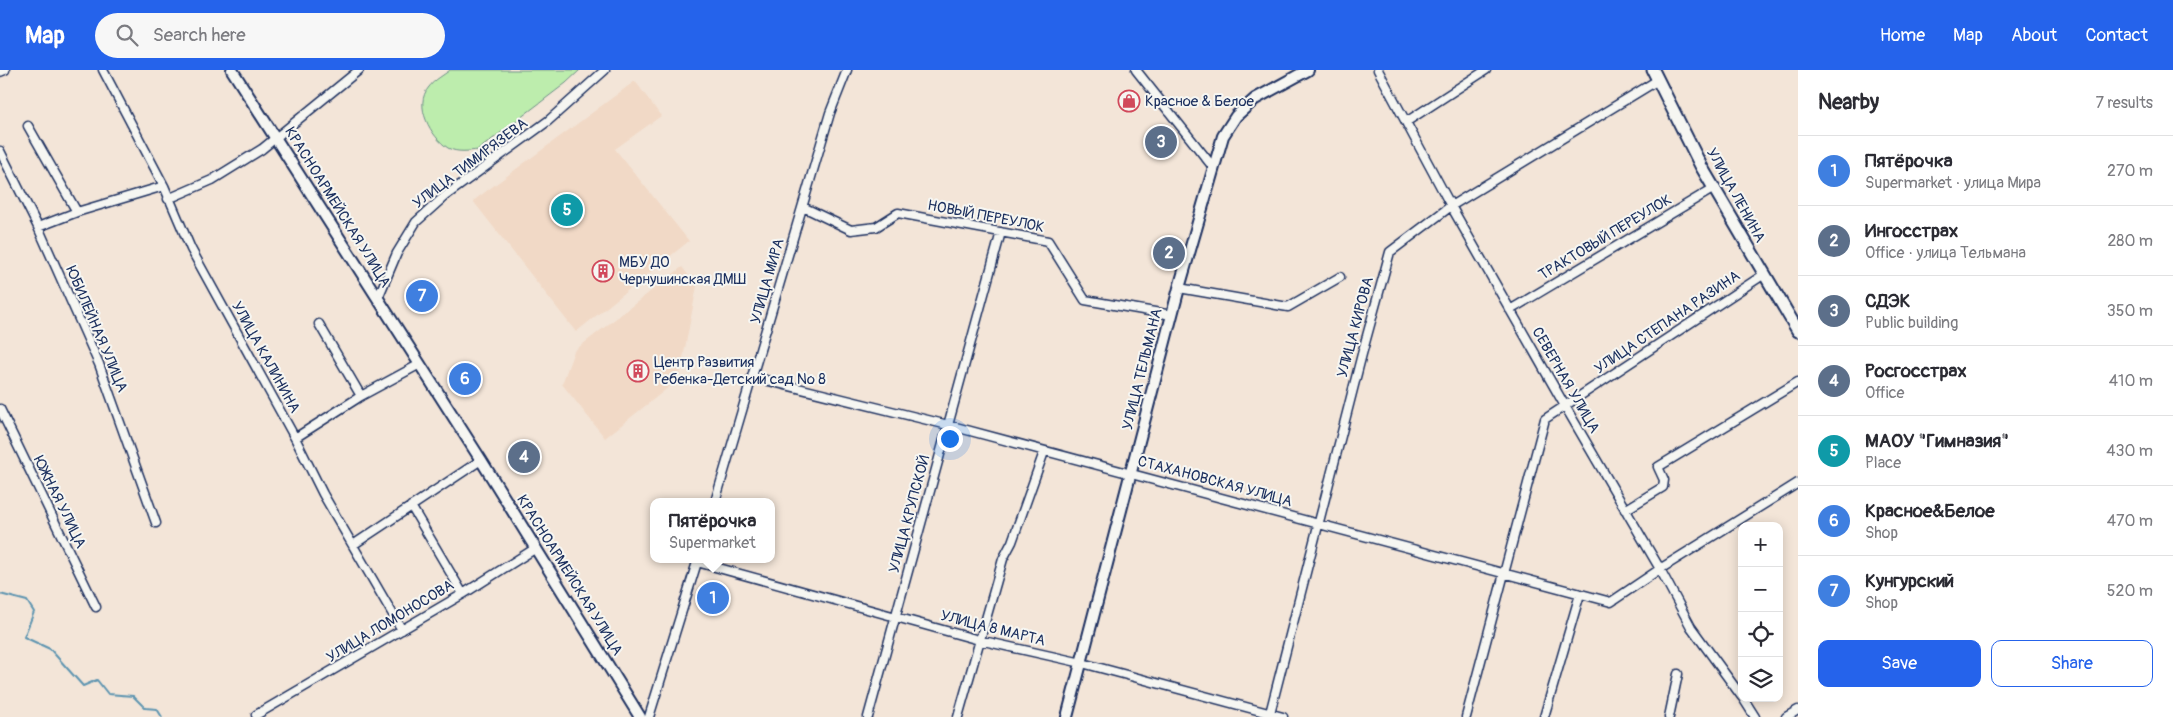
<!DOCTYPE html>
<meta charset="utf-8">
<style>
body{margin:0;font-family:Pangolin,sans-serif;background:#f7f7f7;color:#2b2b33}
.controls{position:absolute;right:15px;bottom:15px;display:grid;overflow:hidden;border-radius:10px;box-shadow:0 2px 12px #0003}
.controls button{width:45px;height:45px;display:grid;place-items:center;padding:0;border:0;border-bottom:1px solid #e1e1e2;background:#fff;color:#2b2b33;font:25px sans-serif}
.you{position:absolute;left:949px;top:368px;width:18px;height:18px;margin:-12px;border:4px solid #fff;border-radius:50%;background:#1a73e8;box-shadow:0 0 0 8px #1a73e833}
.badge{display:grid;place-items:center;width:32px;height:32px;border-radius:50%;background:#2563eb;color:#fff;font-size:16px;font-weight:700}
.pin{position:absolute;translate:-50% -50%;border:2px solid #fff;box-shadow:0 1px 5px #0006}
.popup{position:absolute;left:650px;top:428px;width:125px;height:65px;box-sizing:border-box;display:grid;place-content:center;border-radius:10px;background:#fff;filter:drop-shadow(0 1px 4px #0005);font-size:16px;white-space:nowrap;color:#7c7c81}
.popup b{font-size:19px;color:#2b2b33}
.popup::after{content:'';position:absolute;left:50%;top:100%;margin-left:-10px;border:10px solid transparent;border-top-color:#fff}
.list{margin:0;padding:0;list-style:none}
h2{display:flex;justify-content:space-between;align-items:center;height:65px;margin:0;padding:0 20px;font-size:21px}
h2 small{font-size:16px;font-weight:400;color:#7c7c81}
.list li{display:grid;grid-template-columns:32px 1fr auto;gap:15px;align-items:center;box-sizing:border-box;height:70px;padding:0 20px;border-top:1px solid #e1e1e2}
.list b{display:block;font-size:19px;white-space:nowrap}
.list p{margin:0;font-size:16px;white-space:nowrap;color:#7c7c81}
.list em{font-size:16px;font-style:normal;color:#7c7c81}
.actions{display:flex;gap:10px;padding:15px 20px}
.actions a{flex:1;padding:11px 0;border:1px solid #2563eb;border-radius:10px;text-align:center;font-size:18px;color:#2563eb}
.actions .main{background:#2563eb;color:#fff}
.icon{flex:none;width:28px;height:28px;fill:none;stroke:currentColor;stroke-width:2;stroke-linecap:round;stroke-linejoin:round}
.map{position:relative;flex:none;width:1798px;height:647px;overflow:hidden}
header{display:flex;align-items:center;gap:30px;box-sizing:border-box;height:70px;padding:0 25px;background:#2563eb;color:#fff}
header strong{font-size:24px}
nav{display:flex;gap:28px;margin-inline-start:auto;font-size:18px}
.search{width:350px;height:45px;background:#f7f7f7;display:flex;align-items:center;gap:12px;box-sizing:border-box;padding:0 18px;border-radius:28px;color:#7c7c81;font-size:19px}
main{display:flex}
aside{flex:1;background:#fff}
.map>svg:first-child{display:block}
</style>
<header>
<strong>Map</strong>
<div class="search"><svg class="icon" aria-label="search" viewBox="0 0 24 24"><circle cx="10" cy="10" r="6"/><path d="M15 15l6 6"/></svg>Search here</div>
<nav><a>Home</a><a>Map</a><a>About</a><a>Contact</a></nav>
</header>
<main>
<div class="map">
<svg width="1798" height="647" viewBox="0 0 1798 647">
<rect width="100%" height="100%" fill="#f3e5d8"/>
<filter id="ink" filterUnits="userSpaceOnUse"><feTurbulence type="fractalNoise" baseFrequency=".02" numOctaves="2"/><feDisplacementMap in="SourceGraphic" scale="10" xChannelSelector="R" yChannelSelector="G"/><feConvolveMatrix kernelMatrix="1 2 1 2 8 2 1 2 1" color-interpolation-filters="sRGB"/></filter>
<g filter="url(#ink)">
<path fill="#f1d9c6" d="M 635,11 L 661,46 L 615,79 L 689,171 L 576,262 L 473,131 Z
M 682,197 L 697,216 L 679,309 L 605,368 L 562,314 L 574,281 Z"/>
<path fill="#bdedad" stroke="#6c8e86" d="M 450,0 L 580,0 L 566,13 L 478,80 C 469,81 457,83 448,78 C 431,67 413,35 429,17 C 434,10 444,5 450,0 Z"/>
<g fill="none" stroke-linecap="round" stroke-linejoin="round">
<path stroke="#5d94b0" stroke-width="2" d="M 0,524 L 27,531 L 34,542 L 24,567 L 50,579 L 83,616 L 97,610 L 108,624 L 133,626 L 145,638 L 157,639 L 162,647"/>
<g stroke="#1b2f5e" stroke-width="11">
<path id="minor" d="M 103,0 L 164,116 L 191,179 L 295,368 L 323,424 L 402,560
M 1136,0 L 1213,97
M 1378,0 L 1451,136 L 1565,336 L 1660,499 L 1691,557 L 1742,627
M 0,2 L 5,0
M 1406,52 L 1486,0
M 28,56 L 77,142
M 0,81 L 38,157 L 99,294 L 156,453
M 168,129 L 212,110 L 262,79 L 359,0
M 803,137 L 851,160 L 876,157 L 898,143 L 1048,171 L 1085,230 L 1172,245
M 38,157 L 77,142 L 164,116
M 1179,218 L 1288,237 L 1340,207
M 378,228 L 397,183 L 416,152 L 445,126 L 548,51 L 605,0
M 1510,240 L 1714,118
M 319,254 L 361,326
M 753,307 L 948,355 L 1611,532 L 1660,499 L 1798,413
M 0,339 L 96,537
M 295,368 L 361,326 L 420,294
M 715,432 L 830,43 L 847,0
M 411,436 L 463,524
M 1625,440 L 1663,417 L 1664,410 L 1658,397 L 1798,312
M 353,475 L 481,390
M 697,492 L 979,570 L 1082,593 L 1283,647
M 1743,628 L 1755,647
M 256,645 L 463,524 L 536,478
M 649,647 L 698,489
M 868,647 L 1001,162
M 958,647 L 1003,489 L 1012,472 L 1044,382
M 1269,647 L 1362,284 L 1390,182 L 1451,136 L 1658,10
M 1466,647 L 1545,349 L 1763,205
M 1544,647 L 1580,524
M 1669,647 L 1678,604
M 1786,647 L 1798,640"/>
</g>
<g stroke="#1b2f5e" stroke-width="14">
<path id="tertiary" d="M 232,0 L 481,390 L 640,647
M 1067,647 L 1179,218 L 1223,66 L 1236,46 L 1255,29 L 1308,0"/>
</g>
<g stroke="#1b2f5e" stroke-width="15">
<path id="secondary" d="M 1653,0 L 1701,96 L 1798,261"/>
</g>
<use href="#minor" stroke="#f6f6f2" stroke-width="8"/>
<use href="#tertiary" stroke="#f6f6f2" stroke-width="10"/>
<use href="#secondary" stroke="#f6f6f2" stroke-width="11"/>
</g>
</g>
<defs>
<g id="shop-ring" transform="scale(1.125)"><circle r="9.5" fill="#f6f6f2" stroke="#d1495b" stroke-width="1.5"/><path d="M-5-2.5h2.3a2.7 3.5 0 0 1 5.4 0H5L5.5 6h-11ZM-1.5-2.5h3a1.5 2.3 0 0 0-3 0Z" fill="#d1495b"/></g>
<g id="building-ring" transform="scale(1.125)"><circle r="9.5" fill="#f6f6f2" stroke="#d1495b" stroke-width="1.5"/><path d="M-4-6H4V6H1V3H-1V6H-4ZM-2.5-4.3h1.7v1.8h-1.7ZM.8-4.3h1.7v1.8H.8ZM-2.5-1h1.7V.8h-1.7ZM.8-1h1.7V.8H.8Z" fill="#d1495b"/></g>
</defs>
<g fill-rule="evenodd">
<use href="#shop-ring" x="1129" y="31"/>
<use href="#building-ring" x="603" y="201"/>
<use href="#building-ring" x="638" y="301"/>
</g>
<g text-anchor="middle" stroke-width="4" stroke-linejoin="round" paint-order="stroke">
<g font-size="15" fill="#1b2f5e" stroke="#f6f6f2" text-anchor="start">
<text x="1145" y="36">Красное &amp; Белое</text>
<text x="619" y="197">МБУ ДО<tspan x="619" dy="17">Чернушинская ДМШ</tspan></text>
<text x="654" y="297">Центр Развития<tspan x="654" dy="17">Ребенка-Детский сад № 8</tspan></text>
</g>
<g font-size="15" fill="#1b2f5e" stroke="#f6f6f2">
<text transform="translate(470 93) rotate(-37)" y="5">УЛИЦА ТИМИРЯЗЕВА</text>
<text transform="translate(1736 125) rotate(61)" y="5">УЛИЦА ЛЕНИНА</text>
<text transform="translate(338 137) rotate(58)" y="5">КРАСНОАРМЕЙСКАЯ УЛИЦА</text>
<text transform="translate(986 146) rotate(11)" y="5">НОВЫЙ ПЕРЕУЛОК</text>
<text transform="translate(1605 167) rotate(-31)" y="5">ТРАКТОВЫЙ ПЕРЕУЛОК</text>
<text transform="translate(767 211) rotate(-74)" y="5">УЛИЦА МИРА</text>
<text transform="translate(1667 252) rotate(-34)" y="5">УЛИЦА СТЕПАНА РАЗИНА</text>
<text transform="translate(1355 257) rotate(-75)" y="5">УЛИЦА КИРОВА</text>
<text transform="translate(97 259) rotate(67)" y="5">ЮБИЛЕЙНАЯ УЛИЦА</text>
<text transform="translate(266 287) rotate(61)" y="5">УЛИЦА КАЛИНИНА</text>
<text transform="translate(1142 299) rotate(-76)" y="5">УЛИЦА ТЕЛЬМАНА</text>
<text transform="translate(1566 310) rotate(60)" y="5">СЕВЕРНАЯ УЛИЦА</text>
<text transform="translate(1215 411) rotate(15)" y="5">СТАХАНОВСКАЯ УЛИЦА</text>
<text transform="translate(60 432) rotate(64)" y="5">ЮЖНАЯ УЛИЦА</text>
<text transform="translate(909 444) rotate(-75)" y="5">УЛИЦА КРУПСКОЙ</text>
<text transform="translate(570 505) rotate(58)" y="5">КРАСНОАРМЕЙСКАЯ УЛИЦА</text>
<text transform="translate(390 551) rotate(-31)" y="5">УЛИЦА ЛОМОНОСОВА</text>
<text transform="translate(993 558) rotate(14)" y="5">УЛИЦА 8 МАРТА</text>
</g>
</g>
</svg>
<div class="controls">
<button>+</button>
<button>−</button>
<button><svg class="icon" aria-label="locate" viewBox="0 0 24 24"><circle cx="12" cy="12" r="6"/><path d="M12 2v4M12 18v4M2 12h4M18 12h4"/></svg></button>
<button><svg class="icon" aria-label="layers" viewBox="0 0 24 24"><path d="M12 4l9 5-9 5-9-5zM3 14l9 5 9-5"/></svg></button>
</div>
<div class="you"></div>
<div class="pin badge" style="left:713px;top:528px;background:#3f7fe0">1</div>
<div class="popup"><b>Пятёрочка</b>Supermarket</div>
<div class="pin badge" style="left:1169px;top:183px;background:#5c6f8a">2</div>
<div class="pin badge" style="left:1161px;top:72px;background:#5c6f8a">3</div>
<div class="pin badge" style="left:524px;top:387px;background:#5c6f8a">4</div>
<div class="pin badge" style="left:567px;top:140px;background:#0f9aa8">5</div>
<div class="pin badge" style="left:465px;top:309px;background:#3f7fe0">6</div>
<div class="pin badge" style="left:422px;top:226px;background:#3f7fe0">7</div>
</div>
<aside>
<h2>Nearby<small>7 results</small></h2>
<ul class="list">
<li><span class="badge" style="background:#3f7fe0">1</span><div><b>Пятёрочка</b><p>Supermarket · улица Мира</p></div><em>270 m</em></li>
<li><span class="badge" style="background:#5c6f8a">2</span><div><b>Ингосстрах</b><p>Office · улица Тельмана</p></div><em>280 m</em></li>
<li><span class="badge" style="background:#5c6f8a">3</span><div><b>СДЭК</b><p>Public building</p></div><em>350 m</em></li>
<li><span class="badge" style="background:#5c6f8a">4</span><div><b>Росгосстрах</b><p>Office</p></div><em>410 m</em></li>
<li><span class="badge" style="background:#0f9aa8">5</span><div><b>МАОУ &quot;Гимназия&quot;</b><p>Place</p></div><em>430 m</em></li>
<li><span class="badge" style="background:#3f7fe0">6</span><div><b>Красное&amp;Белое</b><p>Shop</p></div><em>470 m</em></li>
<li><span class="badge" style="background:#3f7fe0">7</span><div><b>Кунгурский</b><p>Shop</p></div><em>520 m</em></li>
</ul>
<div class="actions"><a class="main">Save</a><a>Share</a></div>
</aside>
</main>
